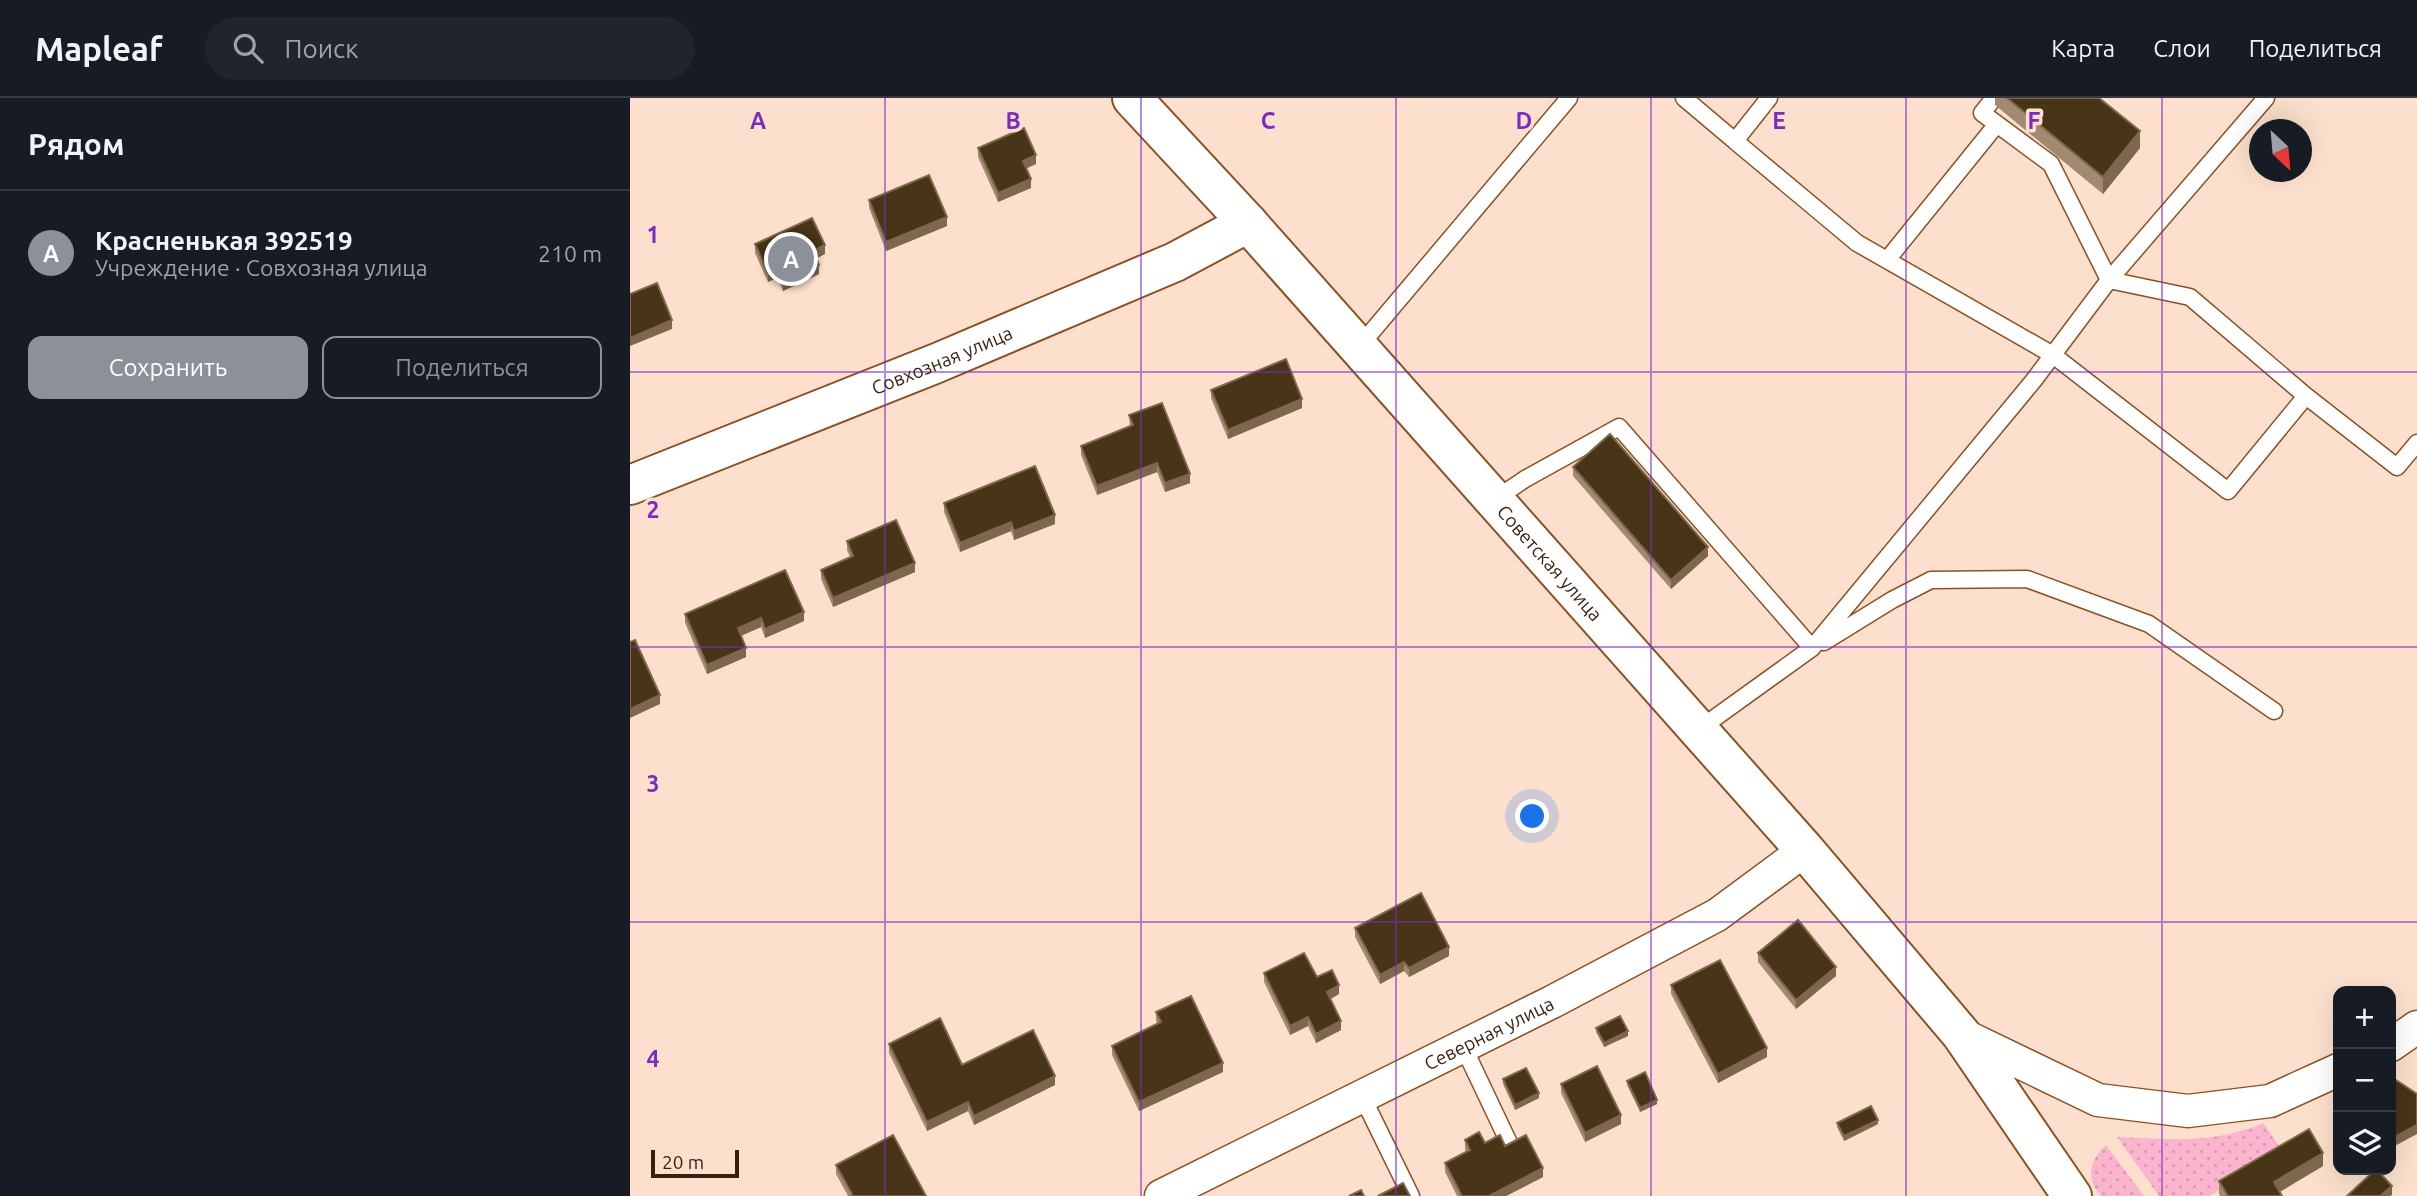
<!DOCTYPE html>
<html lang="ru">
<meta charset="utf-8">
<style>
body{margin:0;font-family:Ubuntu,sans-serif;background:#20242c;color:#f1f3f6}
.controls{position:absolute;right:21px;bottom:21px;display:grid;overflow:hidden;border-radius:14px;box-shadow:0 7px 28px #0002}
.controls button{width:63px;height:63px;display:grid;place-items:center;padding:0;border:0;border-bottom:2px solid #363941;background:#171b24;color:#f1f3f6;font:35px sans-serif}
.compass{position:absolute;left:1619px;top:21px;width:63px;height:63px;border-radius:50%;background:#171b24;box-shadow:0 7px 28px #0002;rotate:154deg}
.scale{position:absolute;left:21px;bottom:18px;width:88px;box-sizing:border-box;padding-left:7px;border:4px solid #391f0d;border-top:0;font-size:19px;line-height:24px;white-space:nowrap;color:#391f0d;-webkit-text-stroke:5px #fce0cd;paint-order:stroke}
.you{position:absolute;left:903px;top:719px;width:24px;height:24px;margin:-18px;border:5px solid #fff;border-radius:50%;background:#1a73e8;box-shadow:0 0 0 10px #1a73e833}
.badge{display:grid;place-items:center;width:46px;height:46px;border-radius:50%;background:#8c9099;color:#fff;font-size:23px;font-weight:700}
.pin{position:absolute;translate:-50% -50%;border:4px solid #fff;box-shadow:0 2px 7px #0006}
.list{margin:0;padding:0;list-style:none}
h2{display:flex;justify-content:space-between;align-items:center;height:91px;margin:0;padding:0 28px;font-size:30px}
h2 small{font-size:23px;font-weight:400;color:#9ea1a6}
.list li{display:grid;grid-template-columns:46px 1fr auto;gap:21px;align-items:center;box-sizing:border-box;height:126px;padding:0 28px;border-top:2px solid #363941}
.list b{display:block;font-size:26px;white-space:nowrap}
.list p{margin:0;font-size:23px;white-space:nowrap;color:#9ea1a6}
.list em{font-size:23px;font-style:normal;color:#9ea1a6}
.actions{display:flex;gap:14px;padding:21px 28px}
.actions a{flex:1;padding:16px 0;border:2px solid #8c9099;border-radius:14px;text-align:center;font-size:24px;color:#8c9099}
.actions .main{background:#8c9099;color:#fff}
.icon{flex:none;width:38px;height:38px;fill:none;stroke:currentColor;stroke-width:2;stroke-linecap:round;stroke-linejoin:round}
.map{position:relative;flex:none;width:1787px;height:1098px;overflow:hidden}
header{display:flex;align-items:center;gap:42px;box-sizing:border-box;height:98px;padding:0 35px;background:#171b24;border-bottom:2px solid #363941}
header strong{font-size:33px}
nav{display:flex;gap:38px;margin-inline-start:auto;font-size:24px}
.search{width:490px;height:63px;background:#20242c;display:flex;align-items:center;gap:18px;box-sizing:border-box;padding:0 24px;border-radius:38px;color:#9ea1a6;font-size:26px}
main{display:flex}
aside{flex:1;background:#171b24}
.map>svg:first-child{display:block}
</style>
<header>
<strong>Mapleaf</strong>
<div class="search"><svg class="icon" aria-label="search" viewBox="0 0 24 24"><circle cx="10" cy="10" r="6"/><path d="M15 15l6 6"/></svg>Поиск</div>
<nav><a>Карта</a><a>Слои</a><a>Поделиться</a></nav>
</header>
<main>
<aside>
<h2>Рядом<small></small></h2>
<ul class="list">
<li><span class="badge">A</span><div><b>Красненькая 392519</b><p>Учреждение · Совхозная улица</p></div><em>210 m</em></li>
</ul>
<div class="actions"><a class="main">Сохранить</a><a>Поделиться</a></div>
</aside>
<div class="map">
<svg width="1787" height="1098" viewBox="0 0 1787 1098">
<defs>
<pattern id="grass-dots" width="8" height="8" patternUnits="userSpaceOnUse" patternTransform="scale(1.75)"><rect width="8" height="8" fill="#fab4ce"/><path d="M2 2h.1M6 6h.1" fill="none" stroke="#d79ab0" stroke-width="1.8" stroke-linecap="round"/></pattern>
</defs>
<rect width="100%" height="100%" fill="#fce0cd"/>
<path fill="url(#grass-dots)" d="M 1633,1025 L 1654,1055 L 1579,1098 L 1529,1098 L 1487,1039 C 1541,1041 1581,1047 1633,1025 Z
M 1476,1047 L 1514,1098 L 1471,1098 C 1455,1080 1460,1062 1476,1047 Z"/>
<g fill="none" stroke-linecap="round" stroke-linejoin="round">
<g stroke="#8b5123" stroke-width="19">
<path id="lane" d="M 1054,0 L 1105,43
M 1139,0 L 1105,43 L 1227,145 L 1423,257 L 1598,393 L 1676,298
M 1636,0 L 1479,182 L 1560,199 L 1676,298 L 1767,369 L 1787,345
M 1257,162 L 1367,26
M 728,250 L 939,0
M 864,402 L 895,381 L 989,329 L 1182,550 L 1068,632
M 1194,544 L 1262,502 L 1301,482 L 1397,481 L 1519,526 L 1644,613
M 1182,550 L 1404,282 L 1479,182 L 1421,66 L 1352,15 L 1364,0
M 833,948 L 880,1047
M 732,998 L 781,1098"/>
</g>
<g stroke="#8b5123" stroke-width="35">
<g id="street">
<path d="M 1331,936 L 1468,1002 L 1558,1013 L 1640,1003 L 1708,972"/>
<path d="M 1761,947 L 1787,929"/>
<path id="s1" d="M 531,1098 L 922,904 L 1087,817 L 1175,752"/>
</g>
</g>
<g stroke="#8b5123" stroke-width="42">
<g id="secondary">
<path id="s2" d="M 502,0 L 618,125 L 1175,752 L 1331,936 L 1442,1098"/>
<path id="s3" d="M 0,387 L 307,265 L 545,164 L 618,125"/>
</g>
</g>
<use href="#lane" stroke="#fff" stroke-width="16"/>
<use href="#street" stroke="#fff" stroke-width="32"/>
<use href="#secondary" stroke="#fff" stroke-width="38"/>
</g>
<path fill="#a28a72" d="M 1365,0 L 1469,0 L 1510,50 L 1473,96 L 1365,7 Z
M 348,50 L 406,66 L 396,70 L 401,90 L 368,104 L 348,59 Z
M 239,102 L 317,128 L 256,153 L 239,110 Z
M 125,146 L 195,156 L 186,160 L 189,176 L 153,193 L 147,180 L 138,184 L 125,155 Z
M 581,292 L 672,310 L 598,341 L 581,300 Z
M 499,317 L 560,385 L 535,394 L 527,374 L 467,397 L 451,357 L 451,348 L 500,329 Z
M 943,369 L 1078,458 L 1041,491 L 943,378 Z
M 314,405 L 425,426 L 384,442 L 381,433 L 330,454 L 314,414 Z
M 217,443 L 285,474 L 203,509 L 191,481 L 191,472 L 220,459 L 217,452 Z
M 55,516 L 174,523 L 135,540 L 131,529 L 111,538 L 116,559 L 77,576 L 55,525 Z
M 725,830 L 819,858 L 779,879 L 774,873 L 750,886 L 725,839 Z
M 1128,855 L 1206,878 L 1166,911 L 1128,864 Z
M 634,875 L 687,879 L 709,896 L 700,901 L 711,932 L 686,945 L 678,928 L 660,937 L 634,884 Z
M 1041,887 L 1137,959 L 1088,985 L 1041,896 Z
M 526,914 L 593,974 L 509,1013 L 482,957 L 482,948 L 528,926 L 526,923 Z
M 966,930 L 998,938 L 974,949 L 966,934 Z
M 259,946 L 332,967 L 425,987 L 344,1027 L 338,1013 L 297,1033 L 259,955 Z
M 873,981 L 909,1000 L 885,1012 L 873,986 Z
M 997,983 L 1027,1006 L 1010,1014 L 997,987 Z
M 931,986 L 991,1026 L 955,1044 L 931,995 Z
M 1207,1025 L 1248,1026 L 1214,1043 L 1207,1029 Z
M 835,1042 L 875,1048 L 913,1079 L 876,1098 L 827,1098 L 815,1074 L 815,1065 L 836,1054 L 835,1051 Z
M 206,1067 L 296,1098 L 218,1098 L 206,1076 Z
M 1693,1068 L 1650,1094 L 1652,1098 L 1590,1098 L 1589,1096 L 1589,1083 Z"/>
<path fill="#7e684d" d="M 1510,33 L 1510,50 L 1473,96 L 1473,79 Z
M 406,57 L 406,66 L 393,72 L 393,63 Z
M 401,81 L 401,90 L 368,104 L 368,95 Z
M 317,119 L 317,128 L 256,153 L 256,144 Z
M 195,147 L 195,156 L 183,162 L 183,153 Z
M 189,167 L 189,176 L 153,193 L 153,184 Z
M 147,171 L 147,180 L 138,184 L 138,175 Z
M 42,222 L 42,231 L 0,248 L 0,240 Z
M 672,301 L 672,310 L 598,341 L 598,332 Z
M 527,365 L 527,374 L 467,397 L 467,388 Z
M 560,376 L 560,385 L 535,394 L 535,385 Z
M 425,417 L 425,426 L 384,442 L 384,433 Z
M 381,424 L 381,433 L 330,454 L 330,445 Z
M 1078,449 L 1078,458 L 1041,491 L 1041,482 Z
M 285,465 L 285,474 L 203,509 L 203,500 Z
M 174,514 L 174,523 L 135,540 L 135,531 Z
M 131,520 L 131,529 L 108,539 L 108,530 Z
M 116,550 L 116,559 L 77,576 L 77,567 Z
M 30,597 L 30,606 L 0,620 L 0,611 Z
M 819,849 L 819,858 L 779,879 L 779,870 Z
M 774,864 L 774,873 L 750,886 L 750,877 Z
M 1206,869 L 1206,878 L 1166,911 L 1166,902 Z
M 709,887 L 709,896 L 697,903 L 697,894 Z
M 678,919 L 678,928 L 660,937 L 660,928 Z
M 711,923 L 711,932 L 686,945 L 686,936 Z
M 998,933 L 998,938 L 974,949 L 974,945 Z
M 1137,950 L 1137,959 L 1088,985 L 1088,976 Z
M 593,965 L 593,974 L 509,1013 L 509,1004 Z
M 425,978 L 425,987 L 344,1027 L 344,1018 Z
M 909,995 L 909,1000 L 885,1012 L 885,1007 Z
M 1027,1002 L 1027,1006 L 1010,1014 L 1010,1010 Z
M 338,1004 L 338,1013 L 297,1033 L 297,1024 Z
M 991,1017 L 991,1026 L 955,1044 L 955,1035 Z
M 1248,1022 L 1248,1026 L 1214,1043 L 1214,1038 Z
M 1787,1027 L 1787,1036 L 1761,1050 L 1761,1041 Z
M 1693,1055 L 1693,1068 L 1644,1097 L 1644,1084 Z
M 913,1070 L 913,1079 L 876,1098 L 859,1098 Z
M 1762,1088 L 1762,1097 L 1760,1098 L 1750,1098 Z"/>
<path fill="#483416" stroke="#7e684d" stroke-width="2" d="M 1377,0 L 1469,0 L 1510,33 L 1473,79 Z
M 394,30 L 406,57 L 393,63 L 401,81 L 368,95 L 348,50 Z
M 299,77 L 317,119 L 256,144 L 239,102 Z
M 182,120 L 195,147 L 183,153 L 189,167 L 153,184 L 147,171 L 138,175 L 125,146 Z
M 27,185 L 42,222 L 0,240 L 0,196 Z
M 656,261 L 672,301 L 598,332 L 581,292 Z
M 532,305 L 560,376 L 535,385 L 527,365 L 467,388 L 451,348 L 503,327 L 499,317 Z
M 980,336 L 1078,449 L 1041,482 L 943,369 Z
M 405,368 L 425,417 L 384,433 L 381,424 L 330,445 L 314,405 Z
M 266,422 L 285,465 L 203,500 L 191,472 L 223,458 L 217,443 Z
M 155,472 L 174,514 L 135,531 L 131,520 L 108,530 L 116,550 L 77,567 L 55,516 Z
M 5,542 L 30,597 L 0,611 L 0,544 Z
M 791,795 L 819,849 L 779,870 L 774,864 L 750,877 L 725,830 Z
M 1168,822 L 1206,869 L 1166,902 L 1128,855 Z
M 674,855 L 687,879 L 702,872 L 709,887 L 697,894 L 711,923 L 686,936 L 678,919 L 660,928 L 634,875 Z
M 1090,862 L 1137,950 L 1088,976 L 1041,887 Z
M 561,898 L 593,965 L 509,1004 L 482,948 L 531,924 L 526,914 Z
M 990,918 L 998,933 L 974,945 L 966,930 Z
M 310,920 L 332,967 L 403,932 L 425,978 L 344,1018 L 338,1004 L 297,1024 L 259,946 Z
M 967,968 L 991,1017 L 955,1035 L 931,986 Z
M 896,970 L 909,995 L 885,1007 L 873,981 Z
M 1015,974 L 1027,1002 L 1010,1010 L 997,983 Z
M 1766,982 L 1787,996 L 1787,1027 L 1761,1041 L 1761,985 Z
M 1241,1008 L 1248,1022 L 1214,1038 L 1207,1025 Z
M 1679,1031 L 1693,1055 L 1644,1084 L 1652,1098 L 1598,1098 L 1589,1083 Z
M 849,1034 L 855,1045 L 870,1037 L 875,1048 L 896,1037 L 913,1070 L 859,1098 L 832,1098 L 815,1065 L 840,1052 L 835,1042 Z
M 263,1037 L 296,1098 L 223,1098 L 206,1067 Z
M 1745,1072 L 1747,1072 L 1762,1088 L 1750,1098 L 1717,1098 Z
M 773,1085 L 780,1098 L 748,1098 Z
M 731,1092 L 734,1098 L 719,1098 Z"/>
<path fill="none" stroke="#7b2cbf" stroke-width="2" stroke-opacity="0.55" d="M 255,0 L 255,1098M 511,0 L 511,1098M 766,0 L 766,1098M 1021,0 L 1021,1098M 1276,0 L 1276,1098M 1532,0 L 1532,1098M 0,274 L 1787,274M 0,549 L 1787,549M 0,824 L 1787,824"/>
<g text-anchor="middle" stroke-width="7" stroke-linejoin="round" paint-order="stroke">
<g font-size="19" fill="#391f0d" stroke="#fce0cd">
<text dy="7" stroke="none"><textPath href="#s3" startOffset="336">Совхозная улица</textPath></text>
<text dy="7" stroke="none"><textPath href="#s2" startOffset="625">Советская улица</textPath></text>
<text dy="7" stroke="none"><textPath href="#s1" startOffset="366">Северная улица</textPath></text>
</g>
</g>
<g font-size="23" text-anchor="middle" font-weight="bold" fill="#7b2cbf" stroke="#fce0cd" stroke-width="7" stroke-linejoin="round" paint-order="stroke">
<text x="128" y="31">A</text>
<text x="383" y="31">B</text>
<text x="638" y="31">C</text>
<text x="894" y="31">D</text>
<text x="1149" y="31">E</text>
<text x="1404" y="31">F</text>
<text x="23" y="145">1</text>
<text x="23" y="420">2</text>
<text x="23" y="694">3</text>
<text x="23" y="969">4</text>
</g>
</svg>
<div class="controls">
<button>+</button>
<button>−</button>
<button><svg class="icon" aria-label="layers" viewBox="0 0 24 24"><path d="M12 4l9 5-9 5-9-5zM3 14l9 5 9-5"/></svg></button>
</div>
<svg class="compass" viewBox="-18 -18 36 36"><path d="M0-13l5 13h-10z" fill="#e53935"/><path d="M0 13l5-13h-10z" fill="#9ea1a6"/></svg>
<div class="scale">20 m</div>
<div class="you"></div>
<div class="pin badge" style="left:161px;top:161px">A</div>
</div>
</main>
